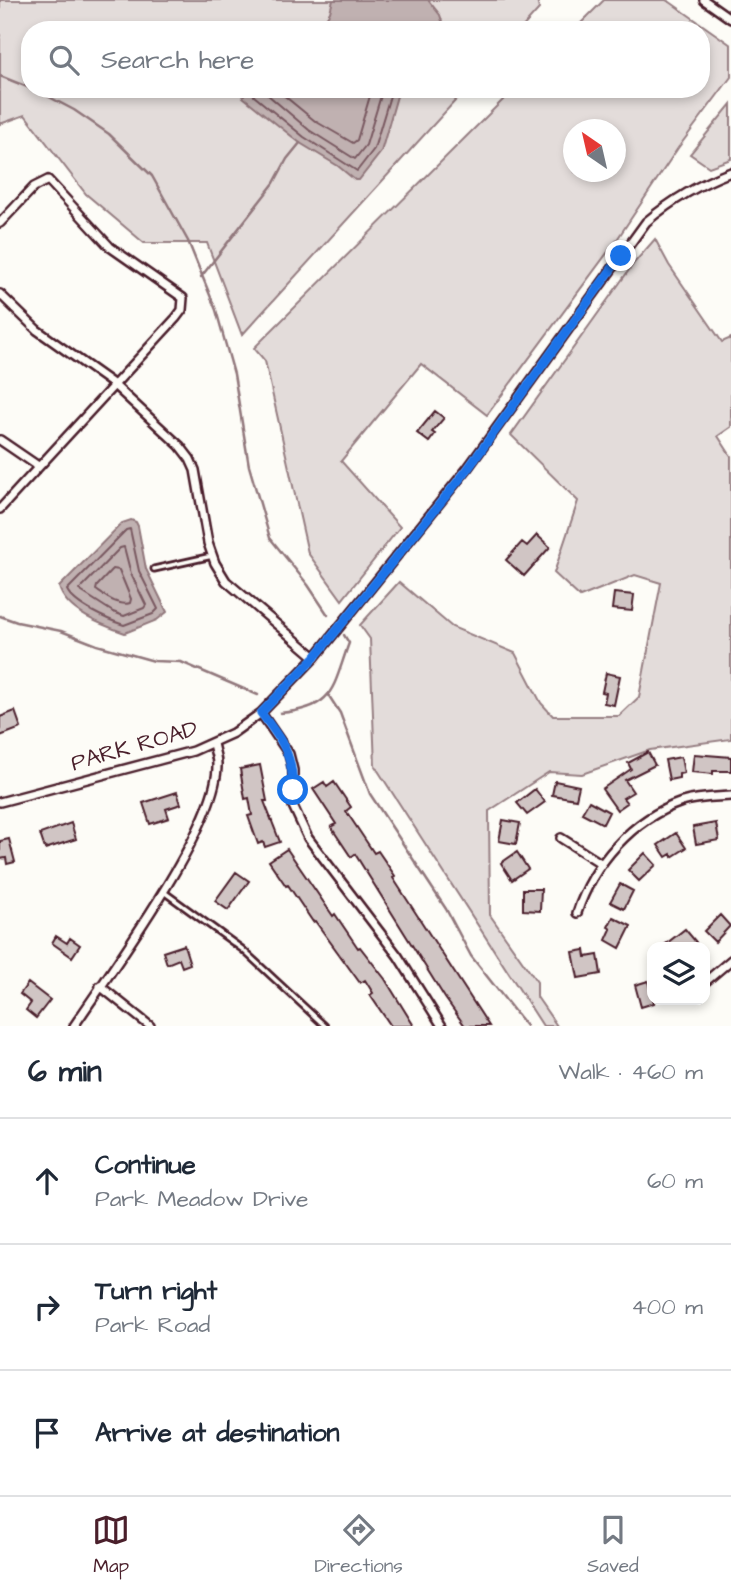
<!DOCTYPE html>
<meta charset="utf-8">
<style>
body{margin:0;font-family:"Architects Daughter",sans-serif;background:#f2f2f3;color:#1f2937}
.controls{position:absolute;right:21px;bottom:21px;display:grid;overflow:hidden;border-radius:14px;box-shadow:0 4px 10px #0003}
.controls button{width:63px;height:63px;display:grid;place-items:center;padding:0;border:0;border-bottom:2px solid #e0e1e3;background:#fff;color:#1f2937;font:35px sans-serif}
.compass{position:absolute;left:563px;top:119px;width:63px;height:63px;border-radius:50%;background:#fff;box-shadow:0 4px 10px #0003;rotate:326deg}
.stop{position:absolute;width:21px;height:21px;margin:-16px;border:5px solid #1a73e8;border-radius:50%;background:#fff}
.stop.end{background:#1a73e8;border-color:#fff;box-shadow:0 2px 7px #0008}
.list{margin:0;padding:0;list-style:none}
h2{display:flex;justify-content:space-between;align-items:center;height:91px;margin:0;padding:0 28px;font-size:30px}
h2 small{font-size:23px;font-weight:400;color:#747a83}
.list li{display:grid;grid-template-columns:46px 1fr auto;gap:21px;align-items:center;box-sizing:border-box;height:126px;padding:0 28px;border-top:2px solid #e0e1e3}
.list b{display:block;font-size:26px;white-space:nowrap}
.list p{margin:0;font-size:23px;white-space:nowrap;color:#747a83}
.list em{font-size:23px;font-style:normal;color:#747a83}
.icon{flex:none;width:38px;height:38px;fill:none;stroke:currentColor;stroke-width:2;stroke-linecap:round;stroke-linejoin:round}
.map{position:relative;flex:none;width:731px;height:1026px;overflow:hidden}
.search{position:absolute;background:#fff;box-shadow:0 4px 10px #0003;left:21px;right:21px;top:21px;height:77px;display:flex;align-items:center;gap:18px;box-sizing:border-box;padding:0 24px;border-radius:28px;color:#747a83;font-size:26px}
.sheet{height:469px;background:#fff}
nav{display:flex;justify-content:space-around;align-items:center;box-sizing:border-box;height:98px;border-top:2px solid #e0e1e3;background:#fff;font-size:19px;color:#747a83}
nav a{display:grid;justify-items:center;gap:4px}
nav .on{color:#4a1f2b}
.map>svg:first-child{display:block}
</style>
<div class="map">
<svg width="731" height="1026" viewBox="0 0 731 1026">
<rect width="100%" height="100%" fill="#fdfcf7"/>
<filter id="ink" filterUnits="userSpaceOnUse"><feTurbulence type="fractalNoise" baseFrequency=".0143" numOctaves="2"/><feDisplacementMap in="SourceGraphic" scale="14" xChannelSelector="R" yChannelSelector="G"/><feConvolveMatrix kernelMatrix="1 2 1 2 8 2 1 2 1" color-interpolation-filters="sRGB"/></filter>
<g filter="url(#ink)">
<path fill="#e3dcda" stroke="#967e82" stroke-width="2" fill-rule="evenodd" d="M 0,0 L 537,0 L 539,9 L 520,30 L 30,30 L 30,89 L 466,89 L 242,335 L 207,243 L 144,243 L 86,194 L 25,115 L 0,124 Z
M 604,0 L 666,0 L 670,2 L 731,45 L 731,77 L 678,148 L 616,241 L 487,415 L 421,364 L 341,461 L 400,527 L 342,600 L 308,553 L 265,361 L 254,348 L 514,89 L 701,89 L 701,30 L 574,30 ZM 574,130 L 616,130 L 616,172 L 574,172 Z
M 731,104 L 731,159 L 709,167 L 690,154 Z
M 655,239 L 669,265 L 722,342 L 731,338 L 731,427 L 718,436 L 731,456 L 731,739 L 650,750 L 582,774 L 549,772 L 489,811 L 490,915 L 537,982 L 537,997 L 557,1026 L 543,1026 L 375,766 L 370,639 L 360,625 L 399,582 L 452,627 L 515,653 L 541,703 L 553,716 L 619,716 L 639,697 L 661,583 L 635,575 L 580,597 L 554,573 L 578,501 L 511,435 L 634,263 Z"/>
<path fill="#c0b1b1" stroke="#91777b" stroke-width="2" d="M 333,0 L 428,0 L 440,15 L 443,24 L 439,30 L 318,30 L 330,12 Z
M 247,89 L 399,89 L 381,152 L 359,180 L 355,180 L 338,166 L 300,143 L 243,97 Z
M 131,520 L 136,522 L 138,526 L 146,569 L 167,612 L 157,620 L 125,633 C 102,625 66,612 59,587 L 122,523 Z"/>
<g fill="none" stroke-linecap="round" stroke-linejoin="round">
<path stroke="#795961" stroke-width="2" d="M 253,89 L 254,96 L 304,137 L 357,171 L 374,149 L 392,89
M 261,89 L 309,130 L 355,159 L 366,145 L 383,89
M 276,89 L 315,121 L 353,143 L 357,140 L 372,89
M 130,529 L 139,571 L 158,609 L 153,614 L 124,625 C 108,620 74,605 67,590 L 126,530 Z
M 124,547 L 131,574 L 146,605 L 144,608 L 124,616 L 113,612 L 79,590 L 120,548 Z
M 113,569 L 119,570 L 131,599 L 130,603 C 119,607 105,596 96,590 L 97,586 Z"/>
<path stroke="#91777b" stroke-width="2.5" d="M 0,76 L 30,88
M 34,89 L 74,110 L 109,134 L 152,176 L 188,241 L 216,310 L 234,374 L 249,466 L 270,538 L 308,585 L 328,615
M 201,277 L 274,183 L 287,159 L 300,143
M 0,616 L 17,622 L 61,631 L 97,645 L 154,661 L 181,662 L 258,695
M 329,696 L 340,713 L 370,794 L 446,909 L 471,956 L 526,1026
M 280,713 C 335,708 332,689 349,643 L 344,635"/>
</g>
<path fill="#d0c5c4" stroke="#4a1f2b" stroke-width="2" d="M 435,411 L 444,418 L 432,432 L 435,434 L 429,442 L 417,433 Z
M 537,535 L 550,547 L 524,576 L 506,560 L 522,542 L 527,546 Z
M 614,593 L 634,595 L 632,611 L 612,609 Z
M 606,673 L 620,676 L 614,705 L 604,703 L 606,693 L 602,692 Z
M 15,711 L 21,728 L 0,736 L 0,717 Z
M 648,752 L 655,765 L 625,780 L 633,792 L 623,798 L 627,803 L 617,810 L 602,789 L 631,769 L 628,763 Z
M 694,754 L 731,757 L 731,771 L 713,771 L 713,774 L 692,772 Z
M 681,757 L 684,773 L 679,774 L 679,778 L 669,780 L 665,760 Z
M 260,765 L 267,801 L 264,801 L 280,842 L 265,847 L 263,842 L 258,844 L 248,816 L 252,815 L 249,798 L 245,799 L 240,769 Z
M 555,781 L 579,786 L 576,799 L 552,795 Z
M 324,782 L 327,787 L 334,782 L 351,807 L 346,811 L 374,853 L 378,851 L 395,876 L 393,878 L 489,1026 L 465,1026 L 445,998 L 355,854 L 351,857 L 331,827 L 336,824 L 313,789 Z
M 535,789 L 545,802 L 527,815 L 517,803 Z
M 177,792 L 181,804 L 166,809 L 169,818 L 150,824 L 143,803 Z
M 589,801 L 609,812 L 603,824 L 582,813 Z
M 503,820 L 520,823 L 516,844 L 499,841 Z
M 71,823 L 76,839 L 45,849 L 40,834 Z
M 716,823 L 719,840 L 696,844 L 693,827 Z
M 676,833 L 686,848 L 672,857 L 671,854 L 666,857 L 658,845 Z
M 9,839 L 15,862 L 7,864 L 6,858 L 0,859 L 0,841 Z
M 287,849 L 333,916 L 335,914 L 358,948 L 360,947 L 385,979 L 414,1026 L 391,1026 L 370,995 L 373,993 L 365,980 L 360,983 L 315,921 L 313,922 L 288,885 L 286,886 L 269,861 Z
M 517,852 L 528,869 L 512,880 L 501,863 Z
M 645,853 L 656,865 L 639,881 L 628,870 Z
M 236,872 L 249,881 L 228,910 L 215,901 Z
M 620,884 L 633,891 L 624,909 L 610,902 Z
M 523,889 L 541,889 L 540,911 L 523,910 Z
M 720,915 L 730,926 L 715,942 L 704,931 Z
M 613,917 L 631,926 L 620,948 L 606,940 L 611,929 L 608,927 Z
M 685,929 L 696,942 L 689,947 L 662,947 Z
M 56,936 L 67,943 L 70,938 L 80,945 L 72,957 L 52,943 Z
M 184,945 L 190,964 L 182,967 L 179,959 L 167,964 L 163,952 Z
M 585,950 L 586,957 L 598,955 L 601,974 L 578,978 L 573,952 Z
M 648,981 L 654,1003 L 641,1007 L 635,985 Z
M 28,983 L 50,1000 L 36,1018 L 26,1010 L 31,1003 L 20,994 Z"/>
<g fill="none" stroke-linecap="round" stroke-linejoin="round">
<g stroke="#4a1f2b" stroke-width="9">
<path id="service" d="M 154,569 L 212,556
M 164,892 L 242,949 L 325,1026"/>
</g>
<g stroke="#4a1f2b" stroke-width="12">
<path id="minor" d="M 704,0 L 731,19
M 0,223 L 34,187 L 48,180 L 110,247 L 183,298 L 182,310 L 176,318 L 0,509
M 0,294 L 37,330 L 113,384 L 180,446 L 190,459 L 195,470 L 208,543 L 215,563 L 226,581 L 315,657
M 0,440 L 38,466
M 261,713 L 289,754 L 293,770 L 293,806 L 308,838 L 398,956 L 442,1026
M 0,802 L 193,751 L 233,733 L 261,713 L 315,657 L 467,469 L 646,222 C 672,200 699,184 731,172
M 561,838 L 602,864
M 577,913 C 593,864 632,819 682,802 C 698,797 715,797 731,796
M 705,982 L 731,960
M 100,986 L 150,1026
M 74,1026 C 110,972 219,825 217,764 C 217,757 214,750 213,743"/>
</g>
<use href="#service" stroke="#fdfcf7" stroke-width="3.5"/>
<use href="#minor" stroke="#fdfcf7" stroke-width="7"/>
</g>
</g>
<g fill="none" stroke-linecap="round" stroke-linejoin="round" filter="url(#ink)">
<path stroke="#1a73e8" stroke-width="9" d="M 293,790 C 293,755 282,740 261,713 L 315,657 L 467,470 L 621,256"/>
</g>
<g text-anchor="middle" stroke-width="6" stroke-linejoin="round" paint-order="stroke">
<g font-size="23" fill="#4a1f2b" stroke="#fdfcf7">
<text transform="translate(134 745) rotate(-16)" y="8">PARK ROAD</text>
</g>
</g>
</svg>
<div class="controls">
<button><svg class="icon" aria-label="layers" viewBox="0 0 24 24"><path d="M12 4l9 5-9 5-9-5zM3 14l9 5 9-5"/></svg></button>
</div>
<svg class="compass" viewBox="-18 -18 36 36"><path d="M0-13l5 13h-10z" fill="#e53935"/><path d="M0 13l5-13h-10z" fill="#747a83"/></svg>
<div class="stop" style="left:293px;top:790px"></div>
<div class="stop end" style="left:621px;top:256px"></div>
<div class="search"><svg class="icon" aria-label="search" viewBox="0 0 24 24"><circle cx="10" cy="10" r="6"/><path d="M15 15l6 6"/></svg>Search here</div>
</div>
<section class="sheet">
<h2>6 min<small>Walk · 460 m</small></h2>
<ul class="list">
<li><svg class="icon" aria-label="ahead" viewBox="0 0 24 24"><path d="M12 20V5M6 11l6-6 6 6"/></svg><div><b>Continue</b><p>Park Meadow Drive</p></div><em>60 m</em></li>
<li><svg class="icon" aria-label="right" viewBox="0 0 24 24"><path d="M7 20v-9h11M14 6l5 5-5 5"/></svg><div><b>Turn right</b><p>Park Road</p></div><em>400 m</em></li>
<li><svg class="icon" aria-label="arrive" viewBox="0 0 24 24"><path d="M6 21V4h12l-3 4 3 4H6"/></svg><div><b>Arrive at destination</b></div></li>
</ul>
</section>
<nav>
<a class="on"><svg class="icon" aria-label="map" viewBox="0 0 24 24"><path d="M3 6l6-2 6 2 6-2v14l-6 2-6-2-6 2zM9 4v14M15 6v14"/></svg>Map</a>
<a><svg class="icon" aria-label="directions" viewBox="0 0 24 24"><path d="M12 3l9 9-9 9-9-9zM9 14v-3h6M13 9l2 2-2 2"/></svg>Directions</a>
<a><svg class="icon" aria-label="saved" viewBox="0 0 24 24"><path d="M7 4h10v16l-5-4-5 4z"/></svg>Saved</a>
</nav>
